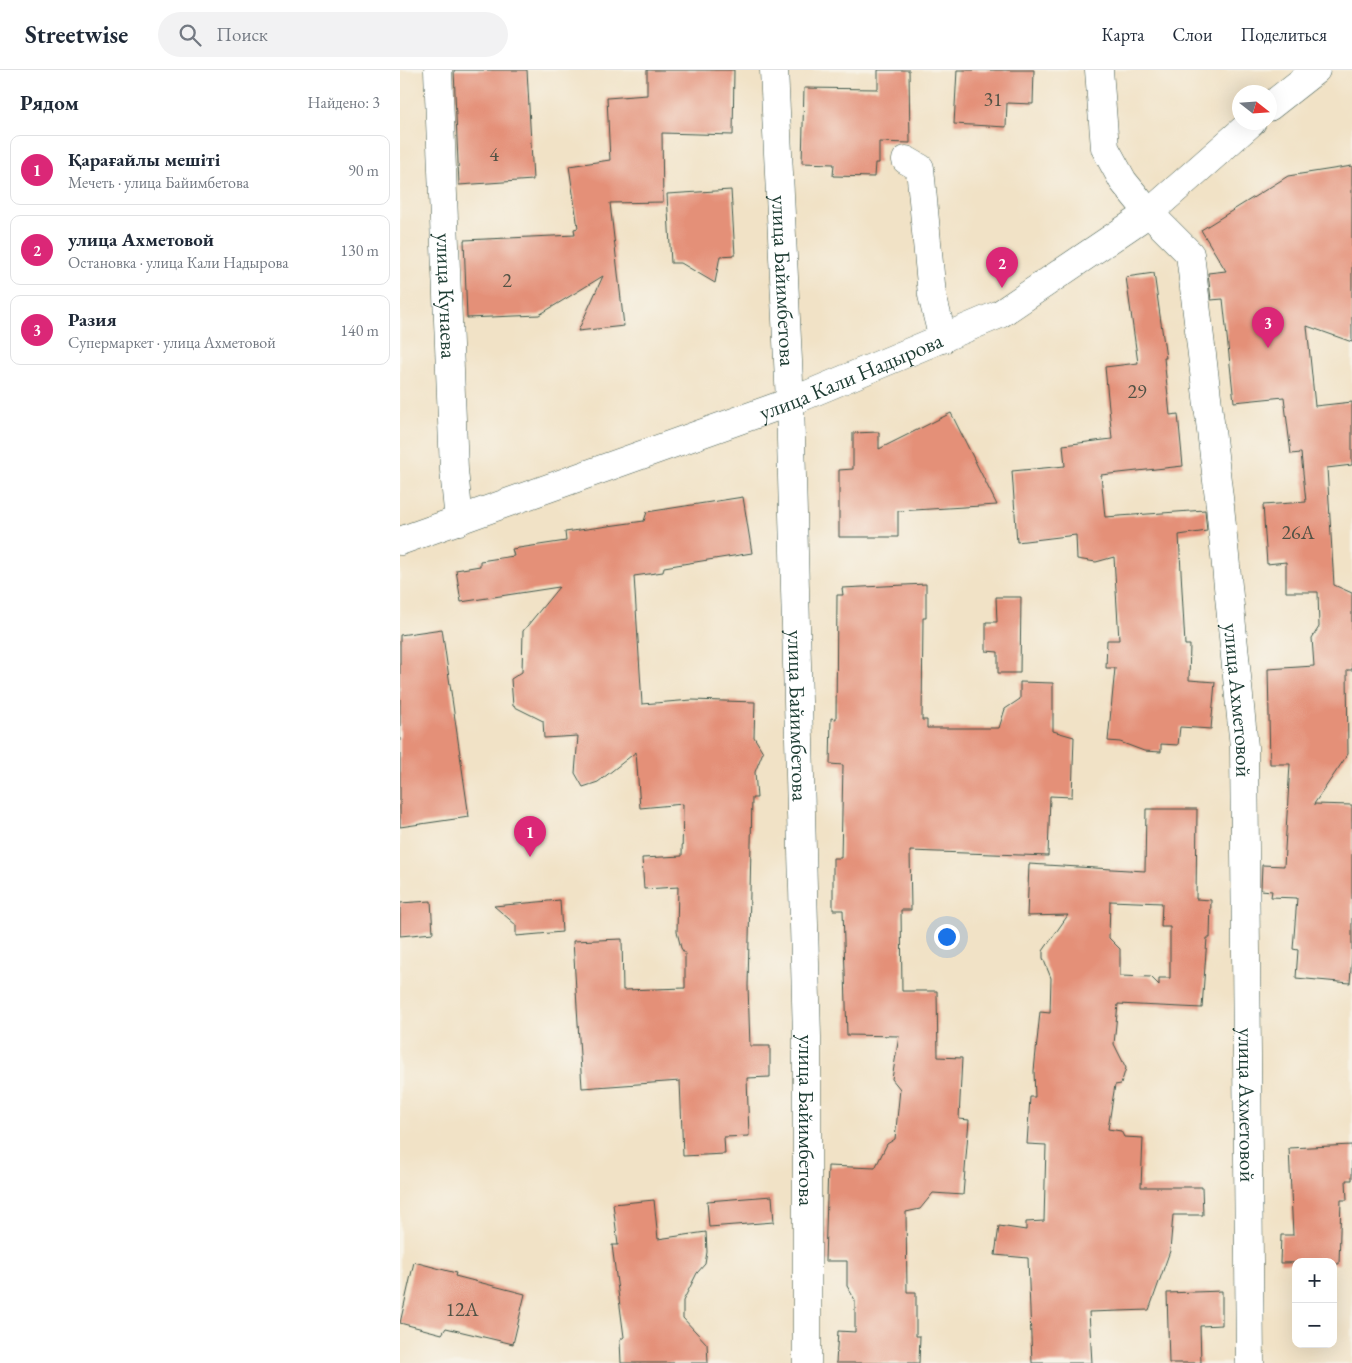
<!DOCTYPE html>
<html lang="ru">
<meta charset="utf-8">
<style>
body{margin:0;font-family:"EB Garamond",serif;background:#f2f2f3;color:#1f2937}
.controls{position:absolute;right:15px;bottom:15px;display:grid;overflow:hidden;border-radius:10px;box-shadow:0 5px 20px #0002}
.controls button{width:45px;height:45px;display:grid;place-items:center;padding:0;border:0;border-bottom:1px solid #e0e1e3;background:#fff;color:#1f2937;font:25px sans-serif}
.compass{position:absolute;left:832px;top:15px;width:45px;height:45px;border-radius:50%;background:#fff;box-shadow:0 5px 20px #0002;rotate:107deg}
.you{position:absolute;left:546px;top:866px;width:18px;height:18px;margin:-12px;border:4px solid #fff;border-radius:50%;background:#1a73e8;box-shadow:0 0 0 8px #1a73e833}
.badge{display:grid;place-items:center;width:32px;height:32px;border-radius:50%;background:#db2777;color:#fff;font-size:16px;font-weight:700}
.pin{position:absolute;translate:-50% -41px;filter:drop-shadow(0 1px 2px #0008)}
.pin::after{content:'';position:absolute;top:26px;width:18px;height:15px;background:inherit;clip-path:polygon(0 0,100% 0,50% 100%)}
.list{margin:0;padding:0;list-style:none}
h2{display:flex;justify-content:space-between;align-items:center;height:65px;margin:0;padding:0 20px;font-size:21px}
h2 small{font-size:16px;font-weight:400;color:#747a83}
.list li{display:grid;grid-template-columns:32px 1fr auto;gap:15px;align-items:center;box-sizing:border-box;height:70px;margin:0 10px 10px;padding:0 10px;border:1px solid #e0e1e3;border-radius:10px}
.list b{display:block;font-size:19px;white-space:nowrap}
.list p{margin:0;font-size:16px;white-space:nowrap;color:#747a83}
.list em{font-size:16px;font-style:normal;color:#747a83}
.icon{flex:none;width:28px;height:28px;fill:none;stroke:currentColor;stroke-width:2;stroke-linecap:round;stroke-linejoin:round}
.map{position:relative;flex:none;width:952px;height:1293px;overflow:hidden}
header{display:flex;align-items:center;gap:30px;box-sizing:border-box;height:70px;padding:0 25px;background:#fff;border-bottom:1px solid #e0e1e3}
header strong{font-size:24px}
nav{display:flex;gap:28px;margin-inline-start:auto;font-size:18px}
.search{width:350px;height:45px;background:#f2f2f3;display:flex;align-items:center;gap:12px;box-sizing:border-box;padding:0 18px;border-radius:28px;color:#747a83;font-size:19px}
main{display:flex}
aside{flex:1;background:#fff}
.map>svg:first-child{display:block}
</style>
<header>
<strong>Streetwise</strong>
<div class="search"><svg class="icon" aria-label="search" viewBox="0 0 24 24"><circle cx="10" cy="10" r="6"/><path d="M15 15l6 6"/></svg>Поиск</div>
<nav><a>Карта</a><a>Слои</a><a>Поделиться</a></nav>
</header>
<main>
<aside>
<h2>Рядом<small>Найдено: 3</small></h2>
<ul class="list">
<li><span class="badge">1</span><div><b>Қарағайлы мешіті</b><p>Мечеть · улица Байимбетова</p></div><em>90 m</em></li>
<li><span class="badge">2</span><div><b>улица Ахметовой</b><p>Остановка · улица Кали Надырова</p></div><em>130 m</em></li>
<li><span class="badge">3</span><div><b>Разия</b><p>Супермаркет · улица Ахметовой</p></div><em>140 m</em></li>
</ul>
</aside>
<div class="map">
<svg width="952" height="1293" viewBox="0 0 952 1293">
<rect width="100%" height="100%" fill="#f7f3e8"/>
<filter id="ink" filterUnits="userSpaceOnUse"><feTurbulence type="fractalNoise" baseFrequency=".02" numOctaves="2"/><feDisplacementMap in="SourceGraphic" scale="10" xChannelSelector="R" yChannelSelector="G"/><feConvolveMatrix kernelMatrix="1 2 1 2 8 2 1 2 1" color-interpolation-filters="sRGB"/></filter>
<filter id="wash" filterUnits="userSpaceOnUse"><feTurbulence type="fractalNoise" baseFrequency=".0096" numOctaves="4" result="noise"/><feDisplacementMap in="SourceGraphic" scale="20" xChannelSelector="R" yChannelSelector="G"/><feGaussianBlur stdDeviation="1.12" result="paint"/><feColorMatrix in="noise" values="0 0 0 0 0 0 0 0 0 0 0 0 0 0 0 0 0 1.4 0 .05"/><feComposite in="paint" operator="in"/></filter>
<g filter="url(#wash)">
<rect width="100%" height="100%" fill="#f1e2c6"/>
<g id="blocks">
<path fill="#e49078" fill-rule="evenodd" d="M 54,0 L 127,0 L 133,110 L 59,115 Z
M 247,0 L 334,0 L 333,65 L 262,63 L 263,132 L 210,133 L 224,256 L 178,261 L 203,206 L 139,245 L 67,248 L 64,170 L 175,165 L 174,159 L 178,158 L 169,96 L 210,90 L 207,28 L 247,25 Z
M 478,0 L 509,0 L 510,73 L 479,72 L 479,93 L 475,93 L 474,107 L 433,106 L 434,94 L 402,93 L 404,18 L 478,19 Z
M 557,0 L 634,0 L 633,34 L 607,33 L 606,57 L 554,54 Z
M 952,96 L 952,272 L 907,256 L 915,336 L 952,332 L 952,395 L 927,398 L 934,515 L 952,523 L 952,600 L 947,600 L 948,684 L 914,734 L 952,735 L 952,886 L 950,913 L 896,908 L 898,880 L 893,879 L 897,828 L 871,827 L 872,821 L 861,820 L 862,795 L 884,796 L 890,694 L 870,694 L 868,599 L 914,596 L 912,568 L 919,557 L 918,522 L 886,522 L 886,492 L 867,494 L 863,435 L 906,432 L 901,383 L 891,384 L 884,327 L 834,332 L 823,229 L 811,230 L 808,203 L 826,201 L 801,160 L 888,106 Z
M 331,120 L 335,185 L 320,186 L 315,213 L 281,193 L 271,193 L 267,124 Z
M 754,203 L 766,288 L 764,288 L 770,345 L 778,344 L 783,396 L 701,405 L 705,447 L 805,440 L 807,461 L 779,465 L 785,575 L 790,575 L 789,610 L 815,612 L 811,659 L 780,657 L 778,675 L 761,674 L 761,682 L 744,681 L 720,672 L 708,671 L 715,598 L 706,598 L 707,570 L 719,570 L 714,487 L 696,492 L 677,489 L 676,465 L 617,472 L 612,401 L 665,396 L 663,375 L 712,369 L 705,297 L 738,293 L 726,207 Z
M 551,343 L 597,435 L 498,441 L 498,467 L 439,467 L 439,400 L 453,399 L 453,363 L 479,362 L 479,379 Z
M 343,427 L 352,483 L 264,497 L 263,502 L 234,506 L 242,634 L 292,630 L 355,632 L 354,667 L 363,682 L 355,702 L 357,728 L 352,728 L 348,916 L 350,976 L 370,976 L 370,1007 L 347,1008 L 349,1066 L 324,1067 L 325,1084 L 283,1086 L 280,1011 L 182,1018 L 173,871 L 222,869 L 223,920 L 285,918 L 285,884 L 281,878 L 277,862 L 278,817 L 244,819 L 242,788 L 282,786 L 283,734 L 240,738 L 236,682 L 198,712 L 183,717 L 175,703 L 178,666 L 144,668 L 143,651 L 113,636 L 111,609 L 122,602 L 123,561 L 159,517 L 61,532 L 56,500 L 80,496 L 80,491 L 114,486 L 112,479 L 166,471 L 165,462 L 244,451 L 247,442 Z
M 526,514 L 526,548 L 523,548 L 522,650 L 527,650 L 527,658 L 599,658 L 605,639 L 620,629 L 620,612 L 653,613 L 653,661 L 674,667 L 672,727 L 650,726 L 648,786 L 510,781 L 511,840 L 501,840 L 502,921 L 537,921 L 538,987 L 562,988 L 559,1049 L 569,1050 L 563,1125 L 533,1123 L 520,1139 L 506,1142 L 507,1222 L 516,1222 L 516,1266 L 520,1266 L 519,1293 L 436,1293 L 438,1261 L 455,1262 L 455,1230 L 447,1216 L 447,1191 L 425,1191 L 428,1096 L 475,1098 L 487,1074 L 495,1069 L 500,1019 L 492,1009 L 499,966 L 447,965 L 443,840 L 433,840 L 433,788 L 441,788 L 443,695 L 430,694 L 431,648 L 436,649 L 437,525 L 443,525 L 442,518 Z
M 596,527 L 621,527 L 620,603 L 598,603 L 598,582 L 586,581 L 586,552 L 597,552 Z
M 42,559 L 69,747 L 0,757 L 0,565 Z
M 746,739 L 797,739 L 796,829 L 811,830 L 810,868 L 807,868 L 802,938 L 718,934 L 714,974 L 726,998 L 721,1014 L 715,1015 L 708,1059 L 721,1061 L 724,1067 L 743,1068 L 741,1117 L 802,1117 L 803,1145 L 773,1145 L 770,1181 L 749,1240 L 689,1242 L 692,1293 L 632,1293 L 628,1188 L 595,1185 L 599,1156 L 626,1160 L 626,1152 L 644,1151 L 646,1075 L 627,1074 L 630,1027 L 635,1027 L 634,1001 L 640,942 L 650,943 L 651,908 L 643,888 L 643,881 L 668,845 L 627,846 L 629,794 L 745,801 ZM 710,831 L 762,833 L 761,857 L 770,857 L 770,908 L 759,908 L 759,915 L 751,907 L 720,906 L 720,879 L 709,868 Z
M 160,830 L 162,862 L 116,866 L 116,855 L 94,836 Z
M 31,831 L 33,863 L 0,866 L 0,833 Z
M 952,1075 L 952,1110 L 946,1110 L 947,1130 L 941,1130 L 939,1194 L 933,1194 L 933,1192 L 880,1193 L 881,1165 L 893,1165 L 889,1078 Z
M 372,1126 L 374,1152 L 309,1157 L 307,1131 Z
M 254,1130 L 258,1169 L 306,1162 L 307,1182 L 305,1194 L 297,1203 L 283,1231 L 283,1248 L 307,1274 L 308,1293 L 221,1293 L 220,1270 L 224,1267 L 212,1175 L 218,1175 L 213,1134 Z
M 14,1192 L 56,1203 L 55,1206 L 125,1224 L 113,1274 L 46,1258 L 42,1264 L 0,1253 Z
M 822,1221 L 822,1255 L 800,1256 L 801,1293 L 769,1293 L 767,1223 Z"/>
</g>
</g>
<g filter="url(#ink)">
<use href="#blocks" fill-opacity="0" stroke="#3e564a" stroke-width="1"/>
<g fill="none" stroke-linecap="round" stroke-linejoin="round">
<g stroke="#3e564a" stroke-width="29">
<g id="street">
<path id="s1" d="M 38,0 L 54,400 L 59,451"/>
<path id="s2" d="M 374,0 L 390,332 L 407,967 L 407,1293"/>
<path id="s3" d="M 699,0 L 705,78 L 723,111 L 749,143 L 790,184 L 820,436 L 844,677 L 850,1293"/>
<path d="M 506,90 L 520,98 L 532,225 L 543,269"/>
</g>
</g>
<g stroke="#3e564a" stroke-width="29">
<g id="secondary">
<path d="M 869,37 L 916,0"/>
<path id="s4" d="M 0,471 L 390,332 L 600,244 L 749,143 L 852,52"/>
</g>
</g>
<use href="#street" stroke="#fff" stroke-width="28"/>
<use href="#secondary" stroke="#fff" stroke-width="28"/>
</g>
</g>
<g text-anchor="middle" stroke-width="5" stroke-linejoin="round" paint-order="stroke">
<g font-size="20" fill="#505245">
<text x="593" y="36">31</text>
<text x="94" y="91">4</text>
<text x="107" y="217">2</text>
<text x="737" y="328">29</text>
<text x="898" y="469">26А</text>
<text x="62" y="1246">12А</text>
</g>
<g font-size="22" fill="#1f3d34" stroke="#f7f3e8">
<text dy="8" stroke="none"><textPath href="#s2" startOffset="211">улица Байимбетова</textPath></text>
<text dy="8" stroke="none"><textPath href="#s1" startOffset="226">улица Кунаева</textPath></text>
<text dy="8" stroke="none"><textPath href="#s4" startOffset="480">улица Кали Надырова</textPath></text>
<text dy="8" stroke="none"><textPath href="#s3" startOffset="664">улица Ахметовой</textPath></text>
<text dy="8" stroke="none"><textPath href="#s2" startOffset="646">улица Байимбетова</textPath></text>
<text dy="8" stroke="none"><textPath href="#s3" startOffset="1069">улица Ахметовой</textPath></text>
<text dy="8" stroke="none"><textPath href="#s2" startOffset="1051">улица Байимбетова</textPath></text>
</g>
</g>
</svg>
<div class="controls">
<button>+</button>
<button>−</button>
</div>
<svg class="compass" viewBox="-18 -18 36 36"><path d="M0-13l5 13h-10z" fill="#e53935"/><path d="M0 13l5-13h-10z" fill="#747a83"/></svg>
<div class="you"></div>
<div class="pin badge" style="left:130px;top:787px">1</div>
<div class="pin badge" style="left:602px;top:218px">2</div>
<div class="pin badge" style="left:868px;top:278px">3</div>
</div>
</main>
